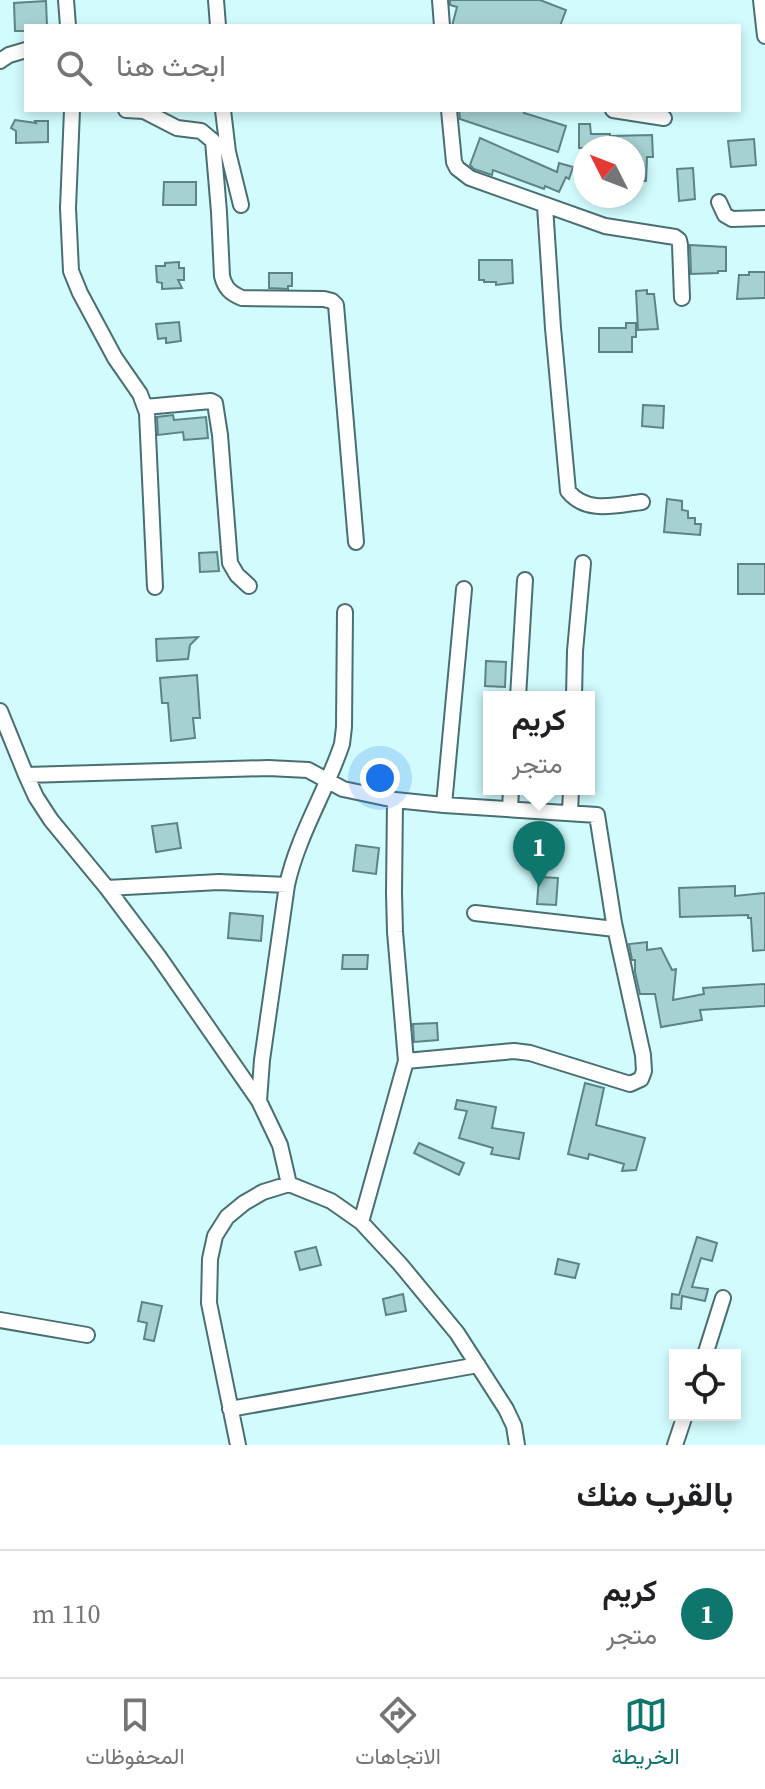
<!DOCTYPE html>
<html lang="ar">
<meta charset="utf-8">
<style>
body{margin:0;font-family:"Source Serif 4",Vazirmatn,serif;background:#f6f6f6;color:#202124;direction:rtl}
.controls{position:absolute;right:24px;bottom:24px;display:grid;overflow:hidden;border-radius:0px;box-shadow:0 4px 12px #0003}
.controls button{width:72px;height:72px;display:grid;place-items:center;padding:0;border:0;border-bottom:2px solid #e0e0e0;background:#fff;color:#202124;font:40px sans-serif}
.compass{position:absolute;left:573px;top:136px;width:72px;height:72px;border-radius:50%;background:#fff;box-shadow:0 4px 12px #0003;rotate:312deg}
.you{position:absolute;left:380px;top:778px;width:28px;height:28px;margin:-20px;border:6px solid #fff;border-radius:50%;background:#1a73e8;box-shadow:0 0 0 12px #1a73e833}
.badge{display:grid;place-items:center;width:52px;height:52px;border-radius:50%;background:#0f766e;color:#fff;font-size:26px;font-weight:700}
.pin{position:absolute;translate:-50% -66px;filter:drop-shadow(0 2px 4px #0008)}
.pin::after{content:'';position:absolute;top:42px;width:28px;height:24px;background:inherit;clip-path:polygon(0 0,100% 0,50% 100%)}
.popup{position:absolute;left:483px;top:691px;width:112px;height:104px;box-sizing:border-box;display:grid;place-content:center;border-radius:0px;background:#fff;filter:drop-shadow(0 2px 6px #0005);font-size:26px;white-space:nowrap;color:#757577}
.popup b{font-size:30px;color:#202124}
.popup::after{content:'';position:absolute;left:50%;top:100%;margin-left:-16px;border:16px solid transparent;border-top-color:#fff}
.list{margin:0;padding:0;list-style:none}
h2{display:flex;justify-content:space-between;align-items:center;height:104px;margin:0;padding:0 32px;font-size:34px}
h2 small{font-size:26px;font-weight:400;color:#757577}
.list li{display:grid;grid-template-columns:52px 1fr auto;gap:24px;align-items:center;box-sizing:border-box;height:128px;padding:0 32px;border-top:2px solid #e0e0e0}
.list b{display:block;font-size:30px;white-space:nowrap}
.list p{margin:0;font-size:26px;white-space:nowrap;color:#757577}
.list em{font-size:26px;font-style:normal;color:#757577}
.icon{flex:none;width:44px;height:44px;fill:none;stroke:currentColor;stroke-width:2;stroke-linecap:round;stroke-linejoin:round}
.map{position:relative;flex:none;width:765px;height:1445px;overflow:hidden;direction:ltr}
.search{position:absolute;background:#fff;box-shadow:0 4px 12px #0003;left:24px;right:24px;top:24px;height:88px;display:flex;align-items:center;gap:20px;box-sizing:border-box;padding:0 28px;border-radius:0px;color:#757577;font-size:30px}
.sheet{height:232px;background:#fff}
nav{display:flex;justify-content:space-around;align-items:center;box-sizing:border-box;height:112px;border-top:2px solid #e0e0e0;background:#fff;font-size:22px;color:#757577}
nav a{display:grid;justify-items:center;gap:4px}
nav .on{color:#0f766e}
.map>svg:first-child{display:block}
</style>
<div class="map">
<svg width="765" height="1445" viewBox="0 0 765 1445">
<rect width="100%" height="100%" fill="#d1fbfd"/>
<path fill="#a6d1d3" stroke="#5d8385" stroke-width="2" d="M 450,0 L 540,0 L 566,10 L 560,26 L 452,26 L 457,7 L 450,5 Z
M 46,1 L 47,26 L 26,26 L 26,31 L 15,31 L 14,3 Z
M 459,110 L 526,110 L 524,113 L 566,126 L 558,152 L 460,119 Z
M 15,120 L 36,123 L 35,121 L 48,121 L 48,142 L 16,143 L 16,131 L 11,128 Z
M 579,124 L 590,124 L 591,134 L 610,134 L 610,136 L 652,135 L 653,157 L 647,157 L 646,181 L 633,180 L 633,148 L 579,148 Z
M 480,138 L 557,172 L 559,163 L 573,167 L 569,179 L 566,177 L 559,192 L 545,186 L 544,189 L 493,170 L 492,175 L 474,169 L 470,165 Z
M 754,139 L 756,165 L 731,167 L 728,141 Z
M 693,168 L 695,199 L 679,201 L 677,169 Z
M 164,182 L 196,182 L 196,205 L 163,205 Z
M 690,245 L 726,247 L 726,271 L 718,271 L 718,273 L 691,274 Z
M 479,260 L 512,260 L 513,283 L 496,285 L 496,282 L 484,282 L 484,280 L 479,280 Z
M 179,262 L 179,268 L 184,268 L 184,280 L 178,280 L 182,288 L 162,289 L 162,283 L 157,282 L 156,266 L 165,266 L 165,263 Z
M 749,272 L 765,272 L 765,298 L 737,299 L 739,275 L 749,275 Z
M 269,273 L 292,273 L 292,286 L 288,286 L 288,289 L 269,288 Z
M 647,290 L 647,294 L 654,294 L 658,329 L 638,330 L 636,291 Z
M 179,322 L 181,341 L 166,343 L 166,338 L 158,339 L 156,324 Z
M 626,323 L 636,323 L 636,337 L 632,337 L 632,352 L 599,352 L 599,328 L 626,328 Z
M 643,405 L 664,406 L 663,428 L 642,426 Z
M 173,415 L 174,420 L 206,417 L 208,438 L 184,440 L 183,432 L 158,435 L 157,417 Z
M 667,499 L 682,501 L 682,510 L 688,511 L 688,518 L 695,518 L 695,524 L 701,524 L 700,535 L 664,532 Z
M 217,552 L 219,571 L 200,572 L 199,553 Z
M 738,564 L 765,564 L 765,594 L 738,594 Z
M 198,637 L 190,645 L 188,659 L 157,661 L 156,639 Z
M 486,661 L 506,662 L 505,687 L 485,686 Z
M 197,675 L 200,718 L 193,718 L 195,738 L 171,741 L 168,703 L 162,703 L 160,678 Z
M 177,823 L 181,848 L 156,852 L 152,826 Z
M 356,845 L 379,848 L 376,874 L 353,871 Z
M 539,877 L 558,878 L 556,905 L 537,904 Z
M 735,886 L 735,896 L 765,893 L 765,950 L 753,951 L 751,918 L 748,918 L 748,915 L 680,917 L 679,888 Z
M 230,913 L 263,916 L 261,941 L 228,938 Z
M 647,942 L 647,950 L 661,948 L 672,970 L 676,969 L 673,1000 L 704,994 L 703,988 L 765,984 L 765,1006 L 700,1010 L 702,1020 L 661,1027 L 655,994 L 640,994 L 635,972 L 635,960 L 632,960 L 629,944 Z
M 343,955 L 368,955 L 367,969 L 342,969 Z
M 437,1023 L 438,1040 L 414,1042 L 413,1024 Z
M 585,1083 L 604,1088 L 596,1125 L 645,1138 L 636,1170 L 622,1171 L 624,1164 L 589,1154 L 588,1159 L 568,1154 Z
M 457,1100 L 496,1107 L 492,1128 L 524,1133 L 519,1159 L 491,1154 L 493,1148 L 459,1138 L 467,1111 L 455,1109 Z
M 419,1143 L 464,1163 L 459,1175 L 414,1153 Z
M 697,1237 L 717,1243 L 712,1261 L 701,1258 L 692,1287 L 708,1289 L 705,1301 L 682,1296 L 681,1309 L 671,1308 L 672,1294 L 679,1295 Z
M 316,1247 L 321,1265 L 300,1270 L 295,1252 Z
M 558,1259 L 579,1264 L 575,1278 L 555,1274 Z
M 403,1294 L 406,1311 L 386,1315 L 383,1299 Z
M 142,1302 L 162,1306 L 154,1341 L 144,1339 L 147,1323 L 138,1321 Z"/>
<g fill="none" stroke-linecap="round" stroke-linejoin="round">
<g stroke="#496f71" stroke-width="18">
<path id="street" d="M 66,0 L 68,26
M 216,0 L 218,26
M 440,0 L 442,26
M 761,0 L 765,36
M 0,61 L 9,55 L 26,50
M 72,110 L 68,208 L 71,271 L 80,293 L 115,358 L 140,394 L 147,413 L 155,587
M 126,110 L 144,111 L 177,128 L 201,131 L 213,141 L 219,212 L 222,276 C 225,288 230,293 242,298 L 324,299 L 332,301 L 336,305 L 356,542
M 223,110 L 228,152 L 241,205
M 449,110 L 454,162 L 457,168 L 470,178 L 605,226 L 675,237 L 679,240 L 680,245 L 682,298
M 613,110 L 664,118
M 719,202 L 725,215 L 732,219 L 765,218
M 545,206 L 553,328 L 568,491 C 586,514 616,505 642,502
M 145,407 L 211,401 L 215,403 L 220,435 L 230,563 L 237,575 L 249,586
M 518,697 L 525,580
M 574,697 L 575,651 L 583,563
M 0,711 L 26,775 L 36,797 L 51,820 L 107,888 L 159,957 L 259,1101 L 280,1145 L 289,1184
M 26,775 L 268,768 L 308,770 L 343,789 L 395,800 L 444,805 L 597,815 L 614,923 L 643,1055 L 644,1071 L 641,1079 L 630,1084 L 530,1053 L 514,1051 L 406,1061
M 444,805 L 464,589
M 510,809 L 511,789
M 570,813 L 571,789
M 107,888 L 219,882 L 287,885 C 298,835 326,792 342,744 L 344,727 L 345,612
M 475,913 L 615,929
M 259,1101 L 262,1060 L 287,885
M 361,1222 L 406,1061 L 395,932 L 394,893 L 395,800
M 0,1320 L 87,1335
M 705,1355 L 723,1298
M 230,1409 L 478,1365
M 238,1445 L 209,1303 L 210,1259 L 215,1236 L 227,1217 L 244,1203 L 263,1192 L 289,1184 L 331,1201 L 361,1222 L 400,1264 L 457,1333 L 506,1409 L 514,1426 L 517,1445
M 675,1445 L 685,1415"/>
</g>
<use href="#street" stroke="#fff" stroke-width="14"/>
</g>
</svg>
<div class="controls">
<button><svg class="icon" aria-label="locate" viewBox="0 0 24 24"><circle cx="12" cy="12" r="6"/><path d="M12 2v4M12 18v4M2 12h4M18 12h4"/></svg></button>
</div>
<svg class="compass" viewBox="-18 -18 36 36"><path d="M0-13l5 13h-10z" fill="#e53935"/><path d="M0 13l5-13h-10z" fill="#757577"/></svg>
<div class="you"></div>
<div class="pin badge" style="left:539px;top:887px">1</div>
<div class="popup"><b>كريم</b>متجر</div>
<div class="search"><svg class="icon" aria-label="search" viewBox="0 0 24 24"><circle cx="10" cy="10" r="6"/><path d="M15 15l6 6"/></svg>ابحث هنا</div>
</div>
<section class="sheet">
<h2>بالقرب منك<small></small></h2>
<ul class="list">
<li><span class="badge">1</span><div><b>كريم</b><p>متجر</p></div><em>110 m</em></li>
</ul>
</section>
<nav>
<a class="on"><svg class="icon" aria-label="map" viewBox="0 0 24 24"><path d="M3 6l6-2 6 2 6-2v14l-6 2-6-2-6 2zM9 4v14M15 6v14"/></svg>الخريطة</a>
<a><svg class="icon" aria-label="directions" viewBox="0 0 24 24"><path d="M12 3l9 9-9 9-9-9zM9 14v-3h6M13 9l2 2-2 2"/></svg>الاتجاهات</a>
<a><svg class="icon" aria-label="saved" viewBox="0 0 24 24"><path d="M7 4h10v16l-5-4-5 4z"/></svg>المحفوظات</a>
</nav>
